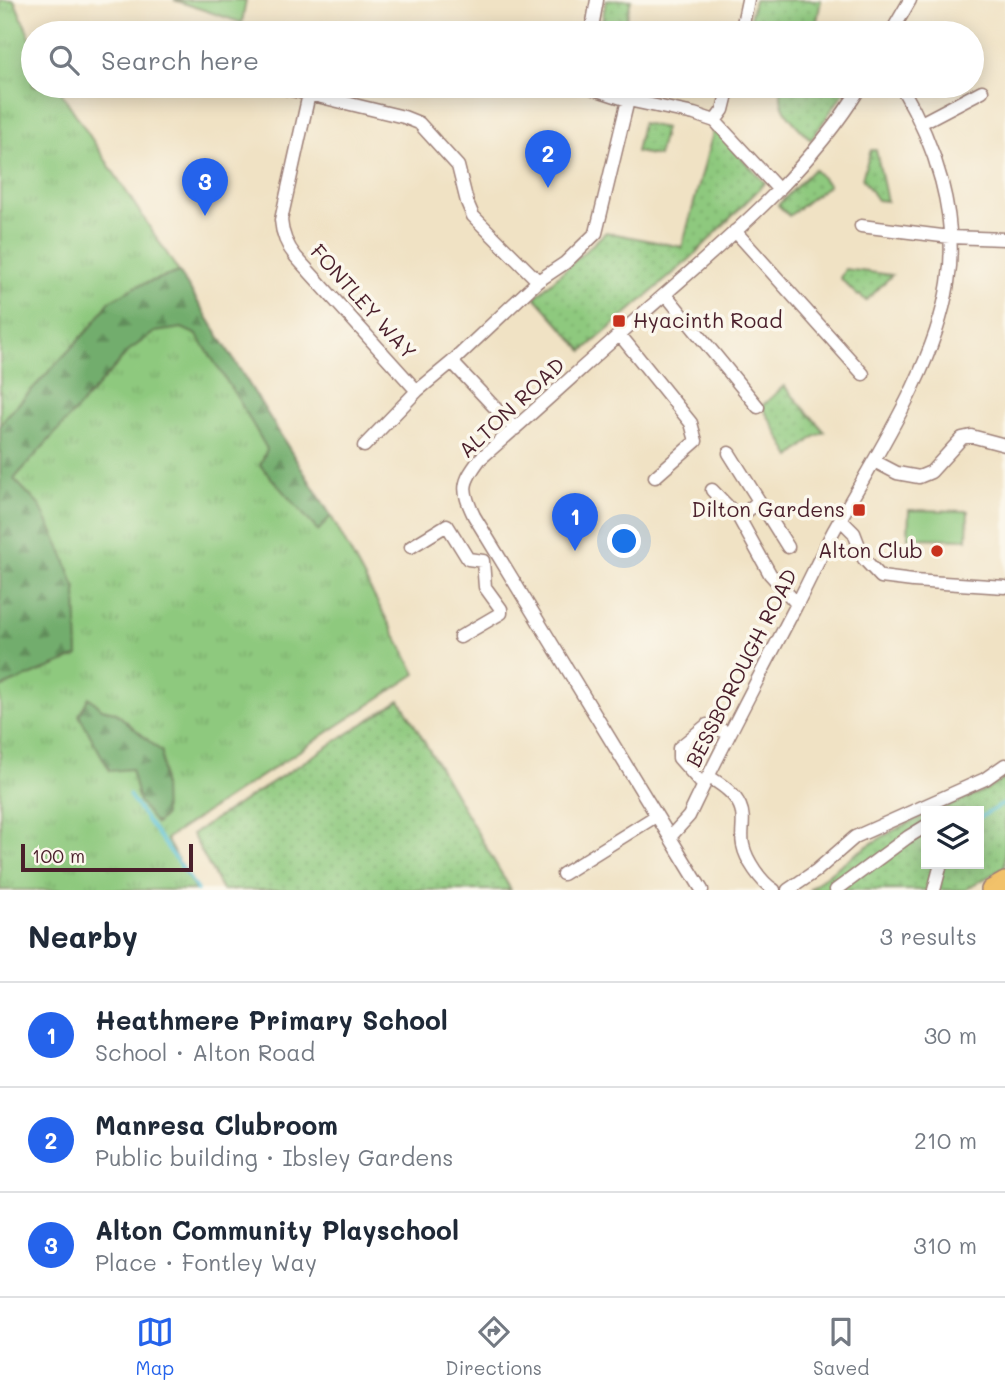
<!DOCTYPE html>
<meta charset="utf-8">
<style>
body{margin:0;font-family:Mali,sans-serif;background:#f2f2f3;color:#1f2937}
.controls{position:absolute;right:21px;bottom:21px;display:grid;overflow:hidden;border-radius:0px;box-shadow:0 4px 18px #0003}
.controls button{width:63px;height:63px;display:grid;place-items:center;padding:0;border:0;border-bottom:2px solid #e0e1e3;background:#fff;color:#1f2937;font:35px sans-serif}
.scale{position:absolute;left:21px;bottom:18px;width:172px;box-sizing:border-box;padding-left:7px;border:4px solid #4a1f2b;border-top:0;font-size:19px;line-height:24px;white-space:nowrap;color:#4a1f2b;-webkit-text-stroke:5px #fbf7ec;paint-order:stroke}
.you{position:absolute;left:625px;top:542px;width:24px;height:24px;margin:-18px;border:5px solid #fff;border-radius:50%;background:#1a73e8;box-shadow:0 0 0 10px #1a73e833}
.badge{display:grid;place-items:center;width:46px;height:46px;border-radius:50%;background:#2563eb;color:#fff;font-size:23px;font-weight:700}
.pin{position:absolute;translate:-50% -58px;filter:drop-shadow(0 2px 4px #0008)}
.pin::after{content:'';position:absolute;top:37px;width:24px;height:21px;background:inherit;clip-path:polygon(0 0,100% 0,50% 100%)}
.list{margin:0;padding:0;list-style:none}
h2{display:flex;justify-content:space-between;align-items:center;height:91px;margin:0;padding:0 28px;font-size:30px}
h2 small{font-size:23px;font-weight:400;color:#747a83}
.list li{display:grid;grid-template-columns:46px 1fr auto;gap:21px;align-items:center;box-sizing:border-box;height:105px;padding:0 28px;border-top:2px solid #e0e1e3}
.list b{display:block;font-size:26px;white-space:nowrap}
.list p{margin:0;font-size:23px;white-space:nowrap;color:#747a83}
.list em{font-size:23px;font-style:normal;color:#747a83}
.icon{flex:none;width:38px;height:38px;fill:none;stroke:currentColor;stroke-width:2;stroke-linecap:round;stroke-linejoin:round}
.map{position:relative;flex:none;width:1005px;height:890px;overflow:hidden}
.search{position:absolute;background:#fff;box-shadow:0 4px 18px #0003;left:21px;right:21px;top:21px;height:77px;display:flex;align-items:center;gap:18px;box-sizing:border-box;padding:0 24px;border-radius:38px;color:#747a83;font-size:26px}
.sheet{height:406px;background:#fff}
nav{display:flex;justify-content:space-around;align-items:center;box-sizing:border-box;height:98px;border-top:2px solid #e0e1e3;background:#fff;font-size:19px;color:#747a83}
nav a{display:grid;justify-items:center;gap:4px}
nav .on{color:#2563eb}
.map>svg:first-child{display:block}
</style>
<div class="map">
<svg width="1005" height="890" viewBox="0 0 1005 890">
<defs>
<pattern id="grass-tufts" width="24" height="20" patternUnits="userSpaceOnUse" patternTransform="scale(1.75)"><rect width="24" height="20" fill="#8ec97e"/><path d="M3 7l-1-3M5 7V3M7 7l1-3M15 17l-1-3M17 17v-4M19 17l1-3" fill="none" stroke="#7cac6d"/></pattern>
<pattern id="forest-firs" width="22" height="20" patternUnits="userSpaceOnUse" patternTransform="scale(1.75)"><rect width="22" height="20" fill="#72ad6d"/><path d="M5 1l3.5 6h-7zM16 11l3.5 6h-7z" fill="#608c5a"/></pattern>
<pattern id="park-dots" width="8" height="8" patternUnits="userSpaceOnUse" patternTransform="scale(1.75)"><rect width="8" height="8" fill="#8ec97e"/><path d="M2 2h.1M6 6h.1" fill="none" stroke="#7cac6d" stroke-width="1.8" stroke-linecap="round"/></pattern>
</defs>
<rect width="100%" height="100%" fill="#fbf7ec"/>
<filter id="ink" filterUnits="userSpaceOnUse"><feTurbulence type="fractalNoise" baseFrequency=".0143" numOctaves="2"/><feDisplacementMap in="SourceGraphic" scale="14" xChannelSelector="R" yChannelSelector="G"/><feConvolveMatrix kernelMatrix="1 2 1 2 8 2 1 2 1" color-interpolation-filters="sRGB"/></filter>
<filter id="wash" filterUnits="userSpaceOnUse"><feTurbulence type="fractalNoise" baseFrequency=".00686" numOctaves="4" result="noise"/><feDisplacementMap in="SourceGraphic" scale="28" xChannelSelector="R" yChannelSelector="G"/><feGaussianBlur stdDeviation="1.57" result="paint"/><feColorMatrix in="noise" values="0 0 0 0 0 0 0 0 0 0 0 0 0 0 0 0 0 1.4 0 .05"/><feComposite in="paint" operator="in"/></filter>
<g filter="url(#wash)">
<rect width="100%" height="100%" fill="#f0e2c4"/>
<path fill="url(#grass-tufts)" stroke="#6c7454" stroke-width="2" d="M 0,0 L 14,0 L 33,44 L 33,86 L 57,86 L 179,272 L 331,516 L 416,674 L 166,839 L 195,890 L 0,890 Z"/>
<path fill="url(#forest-firs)" stroke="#5e664c" stroke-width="2" d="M 179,272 L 331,516 L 318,531 L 260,465 L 267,449 L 238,399 L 197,335 L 182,328 L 155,332 L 131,349 L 14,479 L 40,506 L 63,554 L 76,590 L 78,656 L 0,688 L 0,426 L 6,417 L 91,327 L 110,301 L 137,286 Z
M 89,697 L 102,709 L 115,712 L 162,752 L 164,816 L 156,824 L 139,802 L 131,769 L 110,771 L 79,715 Z"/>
<path fill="url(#park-dots)" stroke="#6c7454" stroke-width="2" d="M 606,0 L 631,0 L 623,33 L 600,33 Z
M 754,0 L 821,0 L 815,32 L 750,19 Z
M 782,86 L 848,86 L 811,140 C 796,124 776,110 782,86 Z
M 642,123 L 665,128 L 658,156 L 636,152 Z
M 714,129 L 765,183 L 691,258 L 583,351 L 535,297 L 606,232 L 682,247 Z
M 871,150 L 876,150 L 887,201 L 877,200 L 862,178 Z
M 814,169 L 829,185 L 789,216 L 778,205 Z
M 845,269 L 892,275 L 866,301 L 860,295 L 858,296 L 840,278 Z
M 784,386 L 825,432 L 814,437 L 791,457 L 762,406 Z
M 400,700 L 511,890 L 222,890 L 192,834 Z
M 1005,778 L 1005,867 L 965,890 L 809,890 C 844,860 883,833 926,815 L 926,864 L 979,864 L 979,811 L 937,811 L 988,789 Z"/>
<path fill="#8ec97e" stroke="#6c7454" stroke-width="2" d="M 174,0 L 246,0 L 242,23 Z
M 909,510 L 968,511 L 967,539 L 908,538 Z"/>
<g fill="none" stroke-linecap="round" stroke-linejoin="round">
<path stroke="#59c1d5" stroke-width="3.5" d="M 129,795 C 151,828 176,857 197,890
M 979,818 L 1005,803"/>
</g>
</g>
<g filter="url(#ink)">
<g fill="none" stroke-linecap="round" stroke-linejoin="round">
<g stroke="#9d8078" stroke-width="15">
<path id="minor" d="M 591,33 L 597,0
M 741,33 L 748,0
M 891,33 L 910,0
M 273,86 L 309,94
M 589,86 L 594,89 L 628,100 L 694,114 L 715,121 L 779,190
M 715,121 L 723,110 L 729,86
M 921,123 L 982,91
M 861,226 L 950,237 L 1005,239
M 735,231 L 863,374
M 666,295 L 758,407
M 620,335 L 691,423 L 696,441 L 655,477
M 417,391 L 296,257 C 287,246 282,234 281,220 L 309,94 L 404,117 L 419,123 L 458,166 L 467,202 L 473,216 L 538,281
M 515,429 L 452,362 L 538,281 L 565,263 L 596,233 L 628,100
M 364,446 L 417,391 L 452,362
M 729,453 L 788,547
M 874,461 L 897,473 L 919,477 L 931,472 L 962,438 L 971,436 L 1005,445
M 712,490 L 739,518 L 770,574 L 797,604
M 739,518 L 759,501
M 841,520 L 854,533 L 864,559 L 881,577 L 913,581 L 1005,587
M 411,547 L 447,525 L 468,559 L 483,561 L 485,587 L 501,609 L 501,613 L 460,637
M 708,776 C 720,784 734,792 740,806 C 746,819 740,832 743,845 C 746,860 761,882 774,890
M 703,785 L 679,758 L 679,748 L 707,725 L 729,733
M 670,837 L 689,816 C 722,746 759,677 795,608 C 808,583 820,557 833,532 C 874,458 935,368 948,283 C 959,215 935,144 901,86
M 563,874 L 656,816
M 702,890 L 474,516 C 461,489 462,483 480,459 C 534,412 586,364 640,316 C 719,246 805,178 861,86
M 788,890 L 816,871 L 855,837 L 985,779 L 1005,765
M 836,890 L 908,837 L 926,826
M 934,890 L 941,864"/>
</g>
<g stroke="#9d8078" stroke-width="22">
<path id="trunk" d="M 991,890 L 1005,882"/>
</g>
<use href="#minor" stroke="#fff" stroke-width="12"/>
<use href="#trunk" stroke="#f2c26a" stroke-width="19"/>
</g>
</g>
<g fill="#c8321e" stroke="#fbf7ec" stroke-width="2.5">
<rect x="612" y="314" width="14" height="14" rx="3.5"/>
<rect x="852" y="503" width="14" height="14" rx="3.5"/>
<circle cx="937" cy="551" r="7"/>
</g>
<g text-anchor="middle" stroke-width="7" stroke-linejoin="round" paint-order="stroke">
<g font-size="21" fill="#4a1f2b" stroke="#fbf7ec">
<text transform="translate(363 302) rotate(48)" y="7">FONTLEY WAY</text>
<text transform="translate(512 408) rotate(-43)" y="7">ALTON ROAD</text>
<text transform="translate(742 668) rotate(-63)" y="7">BESSBOROUGH ROAD</text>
</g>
<g font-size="21" fill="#4a1f2b" stroke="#fbf7ec" text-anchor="end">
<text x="633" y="328" text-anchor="start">Hyacinth Road</text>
<text x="845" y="517">Dilton Gardens</text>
<text x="923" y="558">Alton Club</text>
</g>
</g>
</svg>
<div class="controls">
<button><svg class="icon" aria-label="layers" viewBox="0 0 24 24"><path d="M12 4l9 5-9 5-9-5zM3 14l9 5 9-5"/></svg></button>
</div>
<div class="scale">100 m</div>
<div class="you"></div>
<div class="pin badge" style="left:575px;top:551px">1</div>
<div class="pin badge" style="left:548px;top:188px">2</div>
<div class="pin badge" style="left:205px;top:216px">3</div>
<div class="search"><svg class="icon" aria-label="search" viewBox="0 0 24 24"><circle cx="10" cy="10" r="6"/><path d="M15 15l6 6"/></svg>Search here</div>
</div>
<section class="sheet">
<h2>Nearby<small>3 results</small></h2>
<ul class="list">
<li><span class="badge">1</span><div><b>Heathmere Primary School</b><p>School · Alton Road</p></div><em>30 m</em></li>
<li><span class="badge">2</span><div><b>Manresa Clubroom</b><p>Public building · Ibsley Gardens</p></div><em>210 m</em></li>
<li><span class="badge">3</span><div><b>Alton Community Playschool</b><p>Place · Fontley Way</p></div><em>310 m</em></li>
</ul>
</section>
<nav>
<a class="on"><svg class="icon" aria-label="map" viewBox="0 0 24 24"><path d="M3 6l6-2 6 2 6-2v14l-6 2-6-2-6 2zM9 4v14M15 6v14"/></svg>Map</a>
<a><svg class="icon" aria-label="directions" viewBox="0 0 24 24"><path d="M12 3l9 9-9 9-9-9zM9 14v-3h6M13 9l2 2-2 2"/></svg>Directions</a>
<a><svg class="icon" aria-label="saved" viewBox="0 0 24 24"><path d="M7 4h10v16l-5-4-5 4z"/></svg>Saved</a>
</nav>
